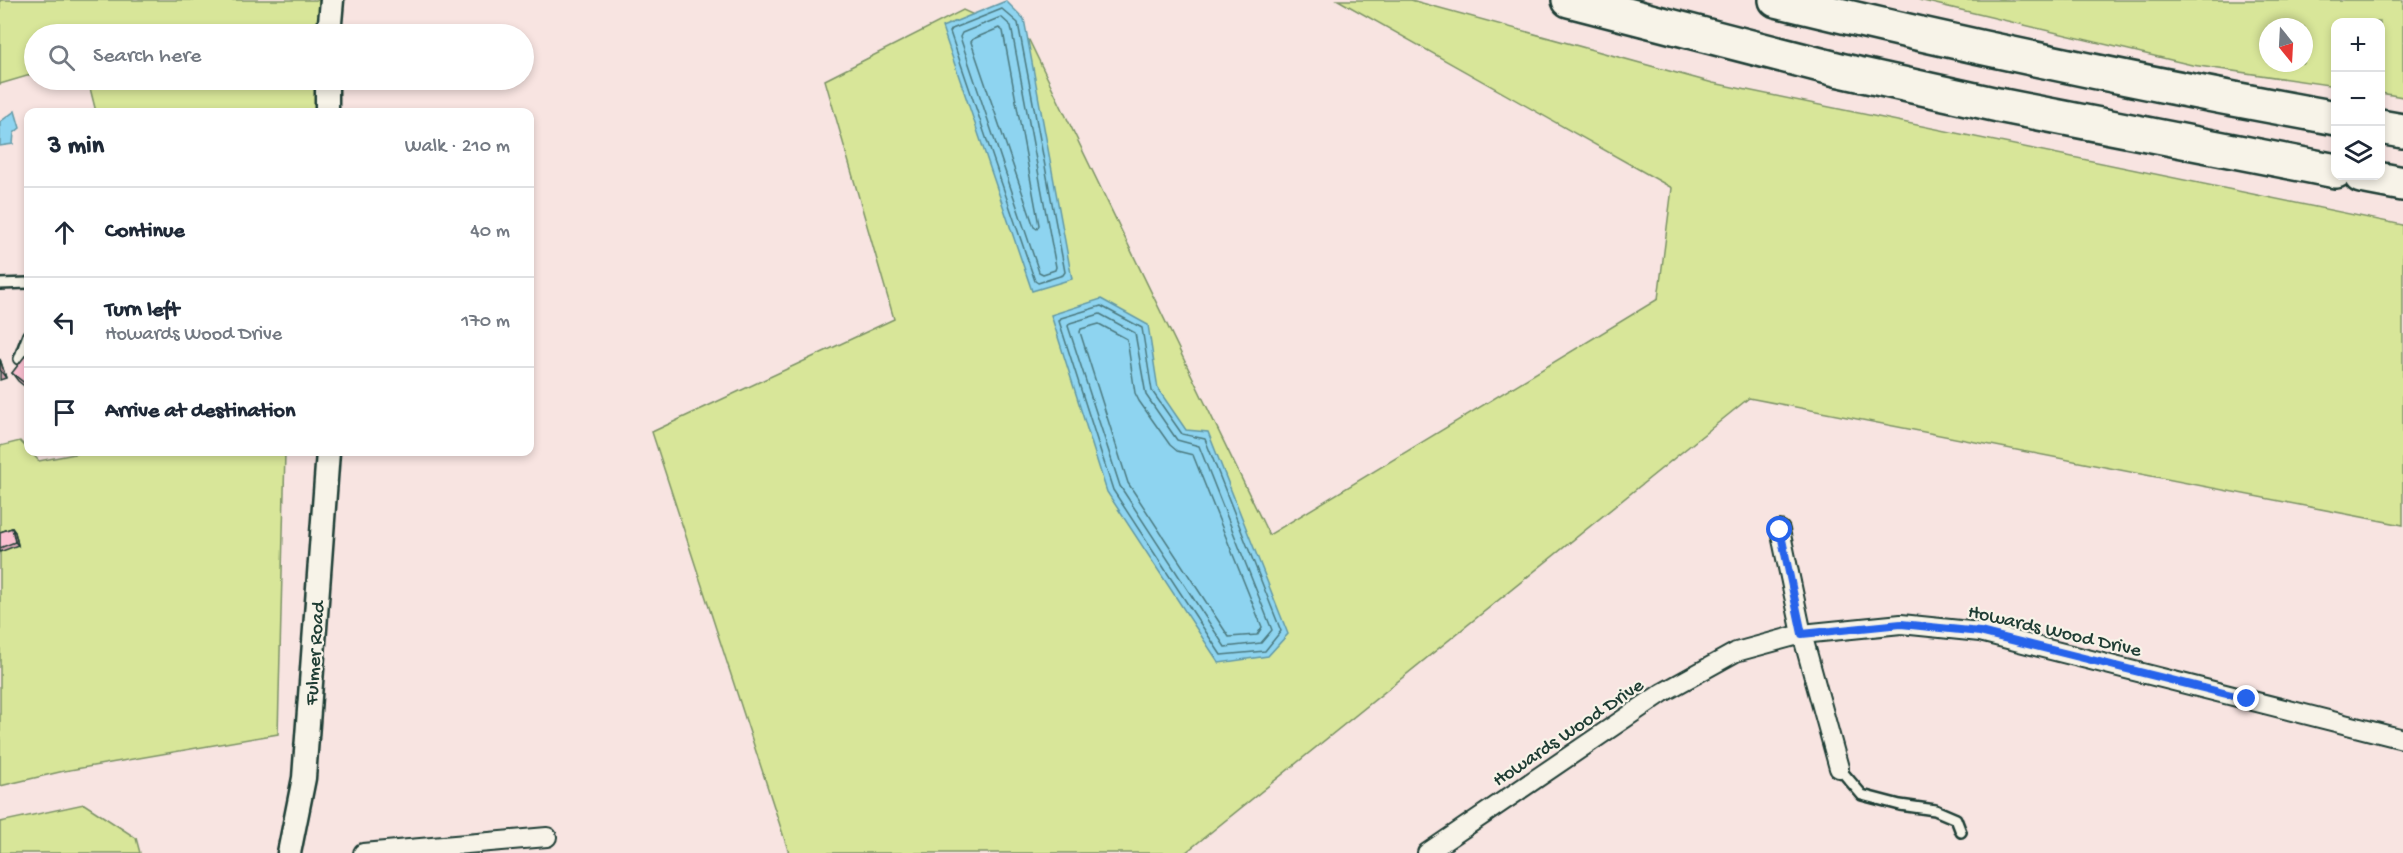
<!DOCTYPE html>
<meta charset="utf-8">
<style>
body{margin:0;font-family:"Gochi Hand",sans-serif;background:#f2f2f3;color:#1f2937}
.controls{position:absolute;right:18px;top:18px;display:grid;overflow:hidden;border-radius:12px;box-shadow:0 3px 9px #0003}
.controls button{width:54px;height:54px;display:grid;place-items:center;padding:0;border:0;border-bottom:2px solid #e0e1e3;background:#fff;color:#1f2937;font:30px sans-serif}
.compass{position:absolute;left:2259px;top:18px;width:54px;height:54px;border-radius:50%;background:#fff;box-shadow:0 3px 9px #0003;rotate:162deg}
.stop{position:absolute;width:18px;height:18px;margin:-14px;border:4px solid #2563eb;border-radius:50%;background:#fff}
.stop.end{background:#2563eb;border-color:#fff;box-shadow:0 2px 6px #0008}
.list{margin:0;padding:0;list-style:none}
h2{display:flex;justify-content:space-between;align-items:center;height:78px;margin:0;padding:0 24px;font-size:26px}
h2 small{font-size:20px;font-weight:400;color:#747a83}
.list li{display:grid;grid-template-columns:39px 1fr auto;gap:18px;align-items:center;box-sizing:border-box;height:90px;padding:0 24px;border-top:2px solid #e0e1e3}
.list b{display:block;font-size:22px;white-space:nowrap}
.list p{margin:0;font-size:20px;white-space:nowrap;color:#747a83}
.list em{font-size:20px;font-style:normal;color:#747a83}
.icon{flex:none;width:33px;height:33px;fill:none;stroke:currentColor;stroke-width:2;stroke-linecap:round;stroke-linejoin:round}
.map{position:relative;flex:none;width:2403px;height:853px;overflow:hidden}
.search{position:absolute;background:#fff;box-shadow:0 3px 9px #0003;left:24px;top:24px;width:510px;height:66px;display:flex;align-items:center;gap:15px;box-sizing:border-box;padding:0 21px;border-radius:33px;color:#747a83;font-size:22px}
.panel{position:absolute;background:#fff;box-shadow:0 3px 9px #0003;left:24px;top:108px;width:510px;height:348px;border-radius:12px}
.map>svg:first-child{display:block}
</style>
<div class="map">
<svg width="2403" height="853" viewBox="0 0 2403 853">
<rect width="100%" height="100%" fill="#f8e4e1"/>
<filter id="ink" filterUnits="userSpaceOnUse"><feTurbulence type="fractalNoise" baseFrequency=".0167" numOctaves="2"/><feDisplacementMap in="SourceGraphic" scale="12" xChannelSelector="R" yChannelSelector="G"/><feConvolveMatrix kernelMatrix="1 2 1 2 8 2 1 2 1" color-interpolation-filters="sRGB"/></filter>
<g filter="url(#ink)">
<path fill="#d8e699" stroke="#7c9266" stroke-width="1.5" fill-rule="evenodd" d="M 0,0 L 319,0 L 318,34 L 34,34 L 34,74 L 0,84 Z
M 1338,0 L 1411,0 L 1713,83 L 2403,225 L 2403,525 L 1749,398 L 1185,853 L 789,853 L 652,432 L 894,319 L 825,80 L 963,10 L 1029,40 L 1269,535 L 1658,299 L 1672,188 Z
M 1919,0 L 2403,0 L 2403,97 L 2381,93 L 2380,22 L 2336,22 L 2335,86 L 2192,65 ZM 2268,27 L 2304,27 L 2304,63 L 2268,63 Z
M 88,80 L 317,80 L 316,112 L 96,112 Z
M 20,441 L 39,461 L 85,452 L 285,452 L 278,734 L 64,771 L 0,786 L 0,446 Z
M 84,804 L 136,838 L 140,853 L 0,853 L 0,822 Z"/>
<path fill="#8ed4f0" stroke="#6298a5" stroke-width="1.5" d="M 1006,1 L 1024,19 L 1072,279 L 1032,291 L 942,27 Z
M 15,111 L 20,128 L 14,133 L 13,144 L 0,146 L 0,122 Z
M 1101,299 L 1148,325 L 1158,389 L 1186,430 L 1208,432 L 1288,634 L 1268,656 L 1219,663 L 1107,492 L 1051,315 Z"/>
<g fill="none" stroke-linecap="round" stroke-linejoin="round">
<path stroke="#4b797f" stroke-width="1.5" d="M 1002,9 L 1018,23 L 1065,272 L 1063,275 L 1038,283 L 1035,281 L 950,32 L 952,29 Z
M 1001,17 L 1011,26 L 1056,267 L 1055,270 L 1043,274 L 1039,272 L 960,37 L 962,33 Z
M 999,28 L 1003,31 L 1039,225 L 1037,229 L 1034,227 L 971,42 L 973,39 Z
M 1101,306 L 1142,328 L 1152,391 L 1182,434 L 1205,439 L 1281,631 L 1265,651 L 1221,655 L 1113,490 L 1059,321 L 1061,318 Z
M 1100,314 L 1135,333 L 1146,395 L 1177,440 L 1199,446 L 1272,630 L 1261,643 L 1225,647 L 1120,486 L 1068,326 L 1070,323 Z
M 1099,324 L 1127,339 L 1135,393 L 1139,401 L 1170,445 L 1177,451 L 1193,455 L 1262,627 L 1257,635 L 1229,637 L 1128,483 L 1080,332 L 1081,329 Z"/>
<g stroke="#1f3d34" stroke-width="14">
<path id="service" d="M 0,284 L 28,283
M 19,359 L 28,335
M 1839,768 L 1862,795 L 1900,805 L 1935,810 L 1956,819 L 1961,832"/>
</g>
<g stroke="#1f3d34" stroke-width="22">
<path id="minor" d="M 1780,530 L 1802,634 L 1839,768
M 363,853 L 547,837
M 1427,853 L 1662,693 L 1736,652 L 1802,634 L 1901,624 L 1980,632 L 2403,739"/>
</g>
<g stroke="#1f3d34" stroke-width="27">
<path id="tertiary" d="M 329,34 L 332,0
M 327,112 L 327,80
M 289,853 L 304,778 L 328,452"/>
</g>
<g stroke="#1f3d34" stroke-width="38">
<path id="motorway" d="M 1569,0 L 1840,70 L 1998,105 L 2336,171
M 1776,0 C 1961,45 2148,84 2336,118
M 2380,127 L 2403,131
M 2361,176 L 2403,184"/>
</g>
<use href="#service" stroke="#f7f3e8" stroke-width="9"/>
<use href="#minor" stroke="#f7f3e8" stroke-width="18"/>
<use href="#tertiary" stroke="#f7f3e8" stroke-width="22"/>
<use href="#motorway" stroke="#f7f3e8" stroke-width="33"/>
</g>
<path fill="#d7a5b4" stroke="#1f3d34" stroke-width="1.5" d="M 28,352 L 28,389 L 18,381 L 12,373 Z
M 0,359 L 6,378 L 0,380 Z
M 12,528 L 15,532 L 18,545 L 0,552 L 0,532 Z"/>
<path fill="#af8692" stroke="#1f3d34" stroke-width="1.5" d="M 0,359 L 6,378 L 0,370 Z
M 12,528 L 15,532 L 18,545 L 15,542 Z"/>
<path fill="#fac0d1" stroke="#1f3d34" stroke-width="1.5" d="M 28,352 L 28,380 L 26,384 L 12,373 Z
M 12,528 L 15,542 L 0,548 L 0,532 Z"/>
</g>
<g fill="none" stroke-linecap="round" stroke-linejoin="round" filter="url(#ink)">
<path stroke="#2563eb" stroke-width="8" d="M 1780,530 L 1802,634 L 1901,624 L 1980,632 L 2247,699"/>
</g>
<g text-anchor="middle" stroke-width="4.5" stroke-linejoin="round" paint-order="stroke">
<g font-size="20" fill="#1f3d34" stroke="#f7f3e8">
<text transform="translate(2055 629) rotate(13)" y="7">Howards Wood Drive</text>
<text transform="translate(313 653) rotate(-86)" y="7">Fulmer Road</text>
<text transform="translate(1567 731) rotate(-34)" y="7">Howards Wood Drive</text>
</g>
</g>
</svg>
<div class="controls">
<button>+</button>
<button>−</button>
<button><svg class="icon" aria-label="layers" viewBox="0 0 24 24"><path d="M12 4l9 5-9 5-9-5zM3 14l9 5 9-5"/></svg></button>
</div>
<svg class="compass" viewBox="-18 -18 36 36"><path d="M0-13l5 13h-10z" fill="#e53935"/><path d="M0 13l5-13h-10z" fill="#747a83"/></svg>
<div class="stop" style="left:1780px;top:530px"></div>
<div class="stop end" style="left:2247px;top:699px"></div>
<div class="search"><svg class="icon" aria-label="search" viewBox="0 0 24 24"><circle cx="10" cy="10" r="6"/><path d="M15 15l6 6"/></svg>Search here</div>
<section class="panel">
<h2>3 min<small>Walk · 210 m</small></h2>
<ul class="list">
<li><svg class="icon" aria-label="ahead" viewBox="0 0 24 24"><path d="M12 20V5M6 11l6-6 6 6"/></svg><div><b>Continue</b></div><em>40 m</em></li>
<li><svg class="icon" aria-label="left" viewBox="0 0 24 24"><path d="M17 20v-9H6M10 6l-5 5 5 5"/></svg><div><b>Turn left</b><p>Howards Wood Drive</p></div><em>170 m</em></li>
<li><svg class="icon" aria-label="arrive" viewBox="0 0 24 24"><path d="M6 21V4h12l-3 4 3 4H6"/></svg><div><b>Arrive at destination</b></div></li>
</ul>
</section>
</div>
